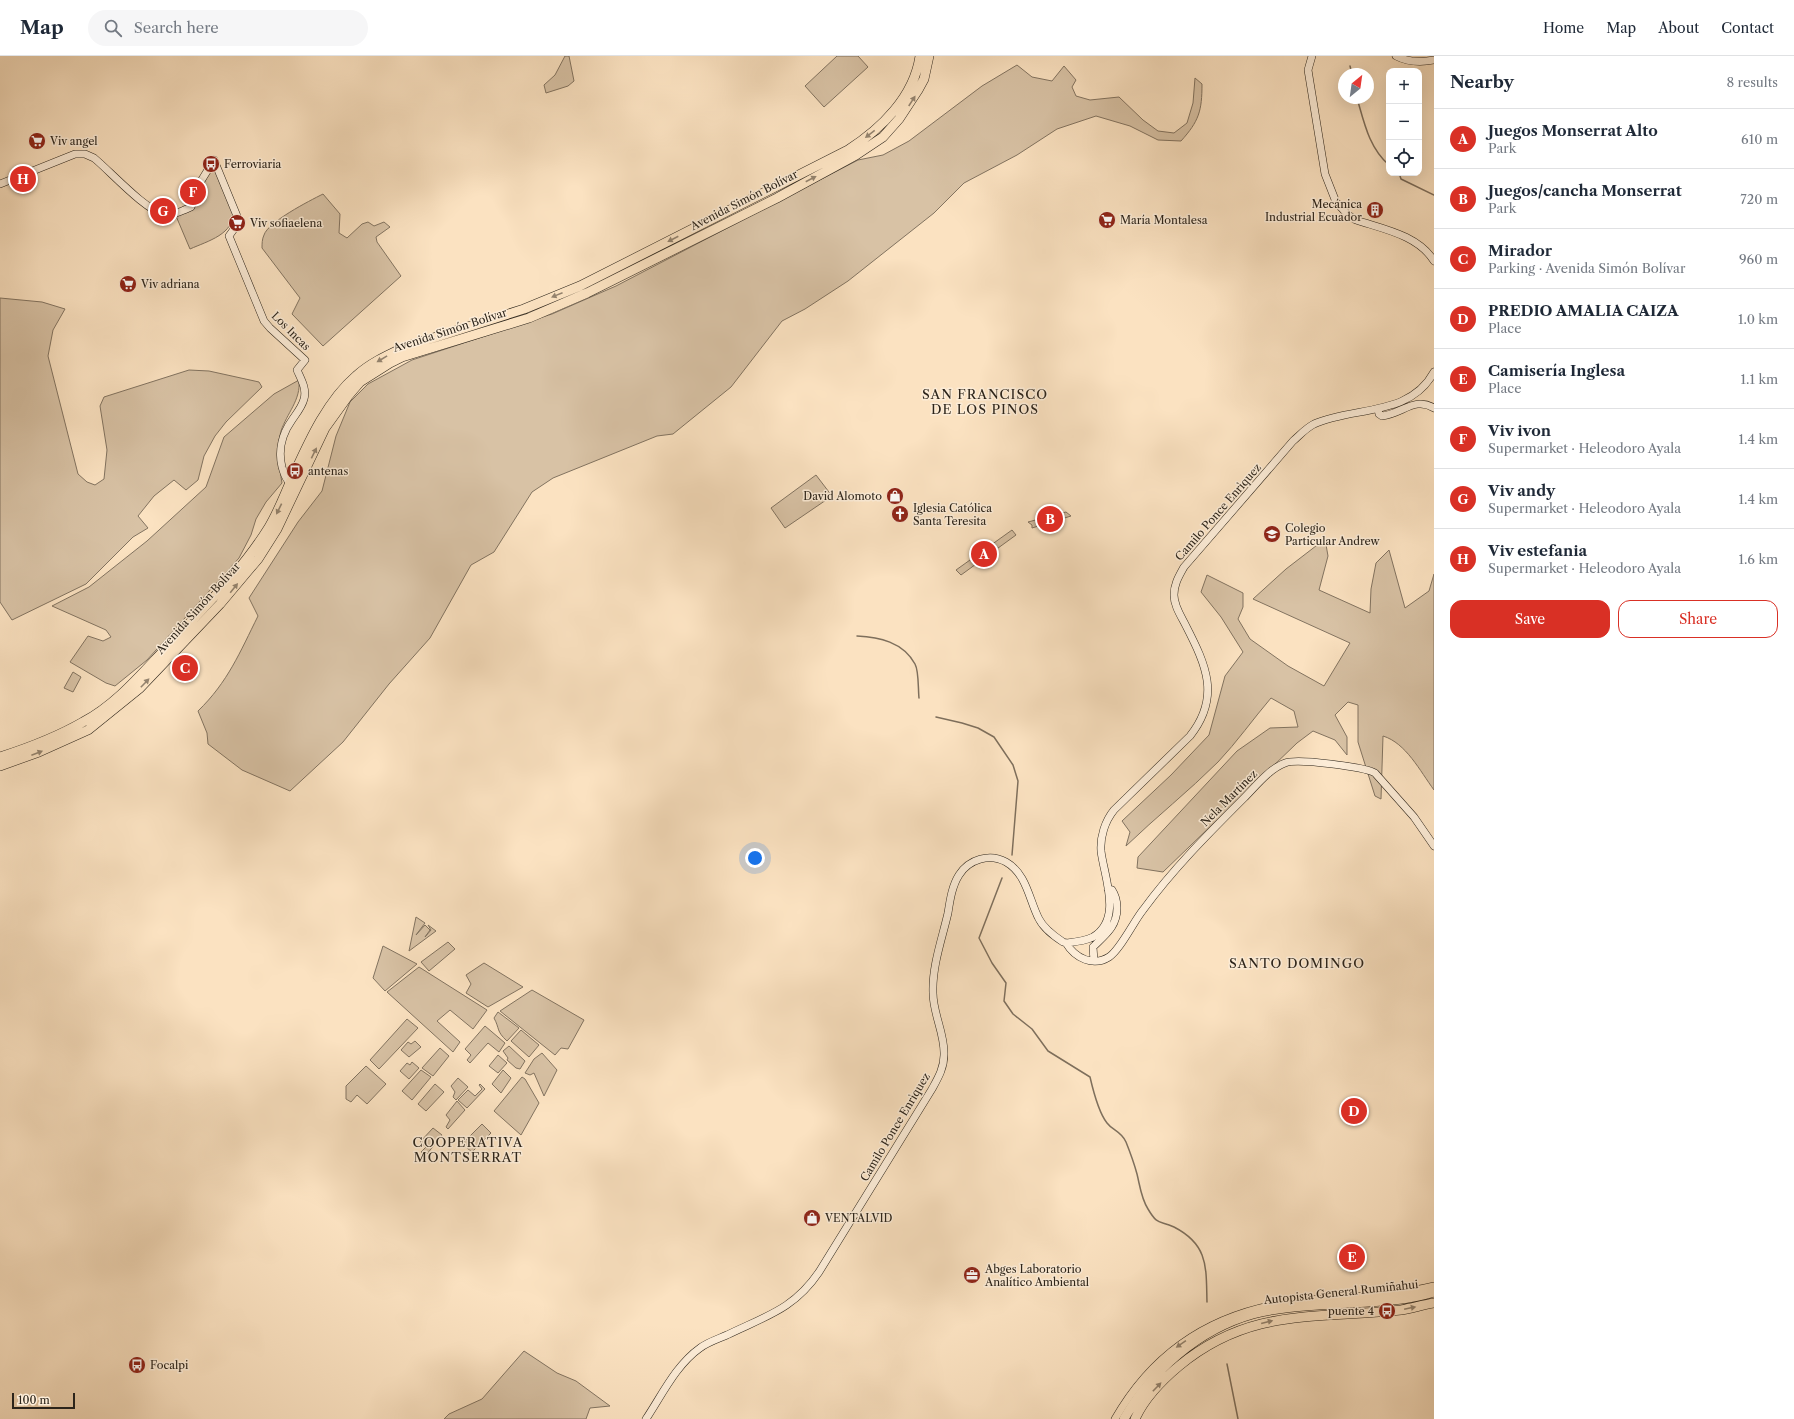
<!DOCTYPE html>
<meta charset="utf-8">
<style>
body{margin:0;font-family:"Libre Caslon Text",serif;background:#f6f6f7;color:#1f2937}
.controls{position:absolute;right:12px;top:12px;display:grid;overflow:hidden;border-radius:8px;box-shadow:0 4px 16px #0002}
.controls button{width:36px;height:36px;display:grid;place-items:center;padding:0;border:0;border-bottom:1px solid #e0e1e3;background:#fff;color:#1f2937;font:20px sans-serif}
.compass{position:absolute;left:1338px;top:12px;width:36px;height:36px;border-radius:50%;background:#fff;box-shadow:0 4px 16px #0002;rotate:29deg}
.scale{position:absolute;left:12px;bottom:10px;width:63px;box-sizing:border-box;padding-left:4px;border:2px solid #2c241a;border-top:0;font-size:11px;line-height:14px;white-space:nowrap;color:#2c241a;-webkit-text-stroke:3px #fcecd7;paint-order:stroke}
.you{position:absolute;left:755px;top:802px;width:14px;height:14px;margin:-10px;border:3px solid #fff;border-radius:50%;background:#1a73e8;box-shadow:0 0 0 6px #1a73e833}
.badge{display:grid;place-items:center;width:26px;height:26px;border-radius:50%;background:#d93025;color:#fff;font-size:13px;font-weight:700}
.pin{position:absolute;translate:-50% -50%;border:2px solid #fff;box-shadow:0 1px 4px #0006}
.list{margin:0;padding:0;list-style:none}
h2{display:flex;justify-content:space-between;align-items:center;height:52px;margin:0;padding:0 16px;font-size:17px}
h2 small{font-size:13px;font-weight:400;color:#747a83}
.list li{display:grid;grid-template-columns:26px 1fr auto;gap:12px;align-items:center;box-sizing:border-box;height:60px;padding:0 16px;border-top:1px solid #e0e1e3}
.list b{display:block;font-size:15px;white-space:nowrap}
.list p{margin:0;font-size:13px;white-space:nowrap;color:#747a83}
.list em{font-size:13px;font-style:normal;color:#747a83}
.actions{display:flex;gap:8px;padding:12px 16px}
.actions a{flex:1;padding:9px 0;border:1px solid #d93025;border-radius:12px;text-align:center;font-size:14px;color:#d93025}
.actions .main{background:#d93025;color:#fff}
.icon{flex:none;width:22px;height:22px;fill:none;stroke:currentColor;stroke-width:2;stroke-linecap:round;stroke-linejoin:round}
.map{position:relative;flex:none;width:1434px;height:1363px;overflow:hidden}
header{display:flex;align-items:center;gap:24px;box-sizing:border-box;height:56px;padding:0 20px;background:#fff;border-bottom:1px solid #e0e1e3}
header strong{font-size:19px}
nav{display:flex;gap:22px;margin-inline-start:auto;font-size:14px}
.search{width:280px;height:36px;background:#f6f6f7;display:flex;align-items:center;gap:10px;box-sizing:border-box;padding:0 14px;border-radius:22px;color:#747a83;font-size:15px}
main{display:flex}
aside{flex:1;background:#fff}
.map>svg:first-child{display:block}
</style>
<header>
<strong>Map</strong>
<div class="search"><svg class="icon" aria-label="search" viewBox="0 0 24 24"><circle cx="10" cy="10" r="6"/><path d="M15 15l6 6"/></svg>Search here</div>
<nav><a>Home</a><a>Map</a><a>About</a><a>Contact</a></nav>
</header>
<main>
<div class="map">
<svg width="1434" height="1363" viewBox="0 0 1434 1363">
<rect width="100%" height="100%" fill="#fbe2c1"/>
<filter id="stains"><feTurbulence type="fractalNoise" baseFrequency=".005" numOctaves="4"/><feColorMatrix values="0 0 0 0 .2 0 0 0 0 .09 0 0 0 0 .02 0 0 0 .5 -.17"/></filter>
<radialGradient id="worn" r=".72"><stop offset=".6" stop-color="#630" stop-opacity="0"/><stop offset="1" stop-color="#630" stop-opacity=".3"/></radialGradient>
<path fill="#d8c2a5" stroke="#827360" d="M 565,0 L 569,0 L 574,25 L 568,30 L 546,37 L 544,29 L 555,19 Z
M 837,0 L 858,0 L 868,11 L 824,51 L 805,30 Z
M 1017,9 L 1032,21 L 1052,25 L 1064,10 L 1076,24 L 1072,31 L 1076,40 L 1090,44 L 1119,41 L 1143,64 L 1158,75 L 1174,77 L 1187,67 L 1193,47 L 1195,22 L 1202,28 C 1202,55 1199,65 1181,85 L 1158,84 L 1130,70 L 1096,60 L 1057,73 L 1017,99 L 964,127 L 934,157 L 848,225 L 805,253 L 782,265 L 731,331 L 673,378 L 657,380 L 553,422 L 532,436 L 494,496 L 471,509 L 430,582 L 389,628 L 343,686 L 290,735 L 242,714 L 208,688 L 207,677 L 198,655 C 228,626 240,596 258,560 L 249,542 L 298,466 L 322,435 L 336,380 L 350,346 L 368,328 L 412,304 L 552,258 L 616,230 L 858,104 L 883,99 L 909,85 L 982,30 Z
M 212,111 L 215,111 L 233,155 C 235,178 208,185 190,193 L 176,160 L 191,153 Z
M 323,138 L 340,158 L 339,177 L 347,182 L 362,168 L 368,166 L 374,170 L 384,166 L 390,171 L 376,181 L 377,186 L 401,220 L 323,290 L 292,258 L 300,242 L 262,192 C 262,188 262,183 264,179 C 268,166 309,145 323,138 Z
M 0,242 L 42,246 L 65,253 L 53,274 L 48,300 L 78,418 L 87,426 L 95,429 L 104,423 L 107,394 L 100,350 L 104,341 L 189,314 L 209,315 L 259,326 L 262,331 L 226,366 L 215,380 L 204,400 L 198,424 L 186,434 L 174,424 L 154,440 L 138,460 L 148,472 L 133,481 L 86,528 L 12,564 L 0,546 Z
M 299,324 C 301,344 287,357 281,375 C 276,393 279,409 282,427 L 266,446 L 256,463 L 251,479 L 239,502 L 147,604 L 115,630 L 106,627 L 70,606 L 88,580 L 103,585 L 111,581 L 106,574 L 52,550 L 89,531 L 147,485 L 206,431 L 224,381 L 274,338 Z
M 816,419 L 832,440 L 785,472 L 771,452 Z
M 1066,456 L 1071,460 L 1032,472 L 1032,469 L 1028,466 Z
M 1012,474 L 1016,479 L 961,519 L 956,514 Z
M 1325,483 L 1328,500 L 1319,534 L 1370,557 L 1371,533 L 1376,507 L 1389,494 L 1405,552 L 1429,535 L 1434,518 L 1434,734 C 1420,715 1406,687 1383,680 L 1381,743 L 1375,740 L 1358,686 L 1358,649 L 1348,646 L 1335,659 L 1347,681 L 1347,699 L 1335,684 L 1313,675 L 1297,687 L 1163,816 L 1137,812 L 1138,801 L 1237,695 L 1270,672 L 1298,671 L 1294,655 L 1271,642 C 1253,663 1237,686 1218,706 C 1189,735 1156,761 1126,790 L 1130,776 L 1122,765 L 1171,719 L 1209,679 L 1225,620 L 1243,596 L 1221,561 L 1201,536 L 1207,519 L 1243,537 L 1243,551 L 1238,563 L 1250,583 L 1288,610 L 1324,630 L 1350,587 L 1253,543 L 1286,513 Z
M 73,616 L 81,621 L 73,636 L 64,632 Z
M 416,861 L 425,867 L 416,879 L 425,869 L 430,874 L 425,881 L 431,874 L 428,869 L 436,875 L 409,895 Z
M 448,886 L 455,893 L 429,915 L 421,906 Z
M 383,890 L 417,908 L 385,935 L 373,922 Z
M 484,907 L 523,931 L 488,951 L 466,937 L 471,928 L 466,919 Z
M 419,911 L 487,954 L 473,973 L 450,954 L 437,965 L 460,986 L 453,996 L 387,936 Z
M 532,934 L 584,964 L 568,993 L 561,992 L 555,999 L 500,955 Z
M 498,956 L 519,972 L 507,985 C 496,975 500,973 494,962 Z
M 407,963 L 418,972 L 379,1013 L 370,1004 Z
M 485,970 L 505,987 L 499,996 L 488,987 L 470,1007 L 467,1004 L 471,999 L 465,993 Z
M 521,974 L 539,989 L 529,1001 L 511,985 Z
M 415,985 L 421,991 L 409,1001 L 401,994 L 408,986 L 411,988 Z
M 509,990 L 525,1005 L 520,1013 L 516,1012 L 507,1004 L 508,1002 L 503,995 Z
M 440,992 L 449,1000 L 433,1020 L 422,1012 Z
M 542,997 L 557,1014 L 544,1040 L 534,1017 L 530,1019 L 525,1017 L 534,1003 Z
M 498,999 L 507,1007 L 498,1017 L 489,1010 Z
M 412,1006 L 419,1012 L 409,1023 L 400,1015 L 407,1007 L 410,1009 Z
M 366,1010 L 386,1028 L 367,1048 L 357,1039 L 351,1046 L 346,1043 L 346,1030 Z
M 421,1014 L 431,1021 L 412,1044 L 402,1035 Z
M 503,1014 L 511,1022 L 501,1037 L 492,1028 Z
M 522,1021 L 525,1023 L 539,1047 L 521,1079 L 494,1055 Z
M 458,1022 L 468,1031 L 456,1044 L 453,1041 L 455,1036 L 451,1030 Z
M 435,1028 L 444,1036 L 426,1055 L 418,1048 Z
M 480,1028 L 485,1033 L 467,1052 L 458,1044 L 468,1034 L 475,1040 L 482,1033 L 479,1029 Z
M 457,1045 L 465,1054 L 448,1073 L 446,1071 L 450,1064 L 446,1059 Z
M 482,1068 L 491,1077 L 472,1096 L 462,1088 Z
M 433,1072 L 442,1079 L 427,1098 L 425,1096 L 423,1098 L 421,1096 L 426,1091 L 420,1086 Z
M 524,1295 L 557,1317 L 576,1325 L 610,1350 L 590,1352 L 586,1363 L 444,1363 L 449,1358 L 482,1343 Z"/>
<g fill="none" stroke-linecap="round" stroke-linejoin="round">
<path stroke="#7e6f5c" stroke-width="1.5" d="M 1350,10 L 1352,18
M 1357,42 C 1364,66 1369,92 1389,109
M 1399,117 L 1401,123 L 1434,139
M 857,580 C 879,581 903,586 915,608 C 919,615 918,633 919,642
M 936,661 L 962,667 L 978,672 L 994,681 L 1013,709 L 1018,725 L 1012,799
M 1002,822 L 979,882 L 992,907 L 1006,927 L 1004,945 L 1013,958 L 1032,973 L 1048,995 L 1090,1021 C 1093,1034 1099,1057 1107,1067 C 1113,1075 1121,1075 1126,1086 C 1130,1096 1134,1107 1137,1118 C 1140,1130 1141,1142 1148,1153 C 1158,1170 1159,1164 1174,1171 C 1209,1189 1206,1212 1207,1246
M 1227,1308 L 1238,1363"/>
<g stroke="#2c241a" stroke-width="8">
<path id="secondary" d="M 1312,0 L 1308,14 L 1325,118 L 1336,146 L 1348,159 L 1356,164 C 1383,173 1418,179 1434,205
M 1396,0 C 1408,6 1420,7 1434,4
M 0,128 L 75,98 L 85,98 L 94,102 C 110,115 146,155 164,158 C 174,159 182,155 191,151 L 201,125 L 214,104 L 237,160 L 234,173 L 229,180 L 264,265 L 270,272 L 305,304 L 297,314 C 301,323 307,333 304,343 C 302,351 296,358 292,364 C 282,378 278,395 282,411 C 284,417 285,423 290,427
M 1378,353 L 1379,358 L 1382,360 C 1402,358 1415,340 1434,352
M 1066,887 C 1075,902 1093,911 1109,901 C 1120,894 1134,865 1143,854 C 1173,813 1208,778 1244,742 C 1256,730 1269,713 1285,707 C 1297,702 1364,711 1375,717 L 1414,761 L 1434,790
M 1094,905 L 1093,891 C 1105,879 1117,871 1117,852 C 1117,845 1116,840 1112,834 L 1108,833
M 646,1363 C 662,1339 676,1309 700,1292 C 708,1286 718,1283 727,1279 C 766,1260 794,1253 819,1216 L 932,1033 C 938,1022 944,1012 944,999 C 945,978 933,958 933,937 C 932,910 942,883 948,857 C 950,844 952,830 959,819 C 969,803 990,797 1006,806 C 1027,818 1029,844 1039,863 C 1044,873 1054,880 1063,886 L 1066,887 C 1075,886 1085,885 1093,881 C 1123,863 1104,821 1101,795 C 1100,781 1105,765 1114,754 L 1190,680 C 1221,641 1206,609 1186,570 C 1181,560 1174,550 1174,539 C 1174,528 1179,520 1184,511 L 1293,385 C 1300,379 1306,372 1314,368 C 1354,350 1410,361 1434,316"/>
</g>
<g stroke="#2c241a" stroke-width="8">
<path id="primary" d="M 1115,1363 C 1156,1291 1218,1254 1299,1245 C 1344,1240 1389,1241 1434,1230"/>
</g>
<g stroke="#2c241a" stroke-width="10">
<path id="highway" d="M 0,701 C 28,692 57,681 83,666 C 117,648 142,617 168,590 C 203,552 242,515 269,471 C 280,453 286,434 295,416 C 310,383 328,344 356,320 C 370,307 388,299 405,291 L 524,253 L 580,230 L 848,94 C 881,73 914,41 920,0
M 0,710 L 39,696 L 88,674 L 140,632 L 220,548 L 258,503 L 277,473 L 325,372 L 348,340 L 360,326 L 390,307 L 402,301 L 529,262 L 587,237 L 777,142 L 856,99 L 883,81 L 899,63 L 918,34 L 924,23 L 929,0
M 1124,1363 C 1151,1315 1199,1273 1253,1258 C 1279,1251 1308,1250 1335,1248 C 1367,1246 1402,1246 1434,1236
M 1135,1363 C 1145,1341 1161,1325 1179,1310 C 1250,1251 1317,1263 1401,1254 C 1412,1252 1423,1249 1434,1247"/>
</g>
<use href="#secondary" stroke="#fcecd7" stroke-width="7"/>
<use href="#primary" stroke="#fbe2c1" stroke-width="7"/>
<use href="#highway" stroke="#fbe2c1" stroke-width="9"/>
</g>
<defs><path id="oneway-solid" d="M-6-.8H1V-3.2L6.5 0L1 3.2V.8H-6Z"/></defs>
<g fill="#94836e">
<use href="#oneway-solid" transform="translate(912 45) rotate(-57)"/>
<use href="#oneway-solid" transform="translate(870 78) rotate(142)"/>
<use href="#oneway-solid" transform="translate(811 123) rotate(-28)"/>
<use href="#oneway-solid" transform="translate(673 183) rotate(153)"/>
<use href="#oneway-solid" transform="translate(557 239) rotate(158)"/>
<use href="#oneway-solid" transform="translate(382 303) rotate(149)"/>
<use href="#oneway-solid" transform="translate(314 397) rotate(-64)"/>
<use href="#oneway-solid" transform="translate(279 453) rotate(116)"/>
<use href="#oneway-solid" transform="translate(234 532) rotate(-51)"/>
<use href="#oneway-solid" transform="translate(145 627) rotate(-46)"/>
<use href="#oneway-solid" transform="translate(37 697) rotate(-21)"/>
<use href="#oneway-solid" transform="translate(1410 1252) rotate(-12)"/>
<use href="#oneway-solid" transform="translate(1267 1266) rotate(-14)"/>
<use href="#oneway-solid" transform="translate(1181 1288) rotate(145)"/>
<use href="#oneway-solid" transform="translate(1157 1331) rotate(-46)"/>
</g>
<defs>
<g id="supermarket-disc" transform="scale(0.9)"><circle r="9.5" fill="#8f2418" stroke="#fcecd7"/><path d="M-6-5.5h2.5l.6 2H6L4.5 2H-2.5L-4.4-4H-6ZM-1.5 3.2a1.3 1.3 0 1 0 .1 0ZM3 3.2a1.3 1.3 0 1 0 .1 0Z" fill="#fff"/></g>
<g id="bus-disc" transform="scale(0.9)"><circle r="9.5" fill="#8f2418" stroke="#fcecd7"/><path d="M-5-6H5V4H4V6H2V4H-2V6H-4V4H-5ZM-3.5-4V0h7V-4ZM-3.5 1.2v1.5H-2V1.2ZM2 1.2v1.5H3.5V1.2Z" fill="#fff"/></g>
<g id="building-disc" transform="scale(0.9)"><circle r="9.5" fill="#8f2418" stroke="#fcecd7"/><path d="M-4-6H4V6H1V3H-1V6H-4ZM-2.5-4.3h1.7v1.8h-1.7ZM.8-4.3h1.7v1.8H.8ZM-2.5-1h1.7V.8h-1.7ZM.8-1h1.7V.8H.8Z" fill="#fff"/></g>
<g id="shop-disc" transform="scale(0.9)"><circle r="9.5" fill="#8f2418" stroke="#fcecd7"/><path d="M-5-2.5h2.3a2.7 3.5 0 0 1 5.4 0H5L5.5 6h-11ZM-1.5-2.5h3a1.5 2.3 0 0 0-3 0Z" fill="#fff"/></g>
<g id="church-disc" transform="scale(0.9)"><circle r="9.5" fill="#8f2418" stroke="#fcecd7"/><path d="M-1.2-6h2.4v3.5h3.3v2.4h-3.3V6h-2.4V-.1h-3.3v-2.4h3.3Z" fill="#fff"/></g>
<g id="school-disc" transform="scale(0.9)"><circle r="9.5" fill="#8f2418" stroke="#fcecd7"/><path d="M0-5L7-2L0 1L-7-2ZM-4 1L0 2.5L4 1V4Q0 6-4 4Z" fill="#fff"/></g>
<g id="office-disc" transform="scale(0.9)"><circle r="9.5" fill="#8f2418" stroke="#fcecd7"/><path d="M-6-3h4V-5.5h4V-3h4V5H-6ZM-1-4.5V-3h2v-1.5ZM-6 0V1H6V0Z" fill="#fff"/></g>
</defs>
<g fill-rule="evenodd">
<use href="#supermarket-disc" x="37" y="85"/>
<use href="#bus-disc" x="211" y="108"/>
<use href="#building-disc" x="1375" y="154"/>
<use href="#supermarket-disc" x="1107" y="164"/>
<use href="#supermarket-disc" x="237" y="167"/>
<use href="#supermarket-disc" x="128" y="228"/>
<use href="#bus-disc" x="295" y="415"/>
<use href="#shop-disc" x="895" y="440"/>
<use href="#church-disc" x="900" y="458"/>
<use href="#school-disc" x="1272" y="478"/>
<use href="#shop-disc" x="812" y="1162"/>
<use href="#office-disc" x="972" y="1219"/>
<use href="#bus-disc" x="1387" y="1255"/>
<use href="#bus-disc" x="137" y="1309"/>
</g>
<g text-anchor="middle" stroke-width="3" stroke-linejoin="round" paint-order="stroke">
<g font-size="11" fill="#2c241a" stroke="#fcecd7" text-anchor="start">
<text x="50" y="89">Viv angel</text>
<text x="224" y="112">Ferroviaria</text>
<text x="1362" y="152" text-anchor="end">Mecánica<tspan x="1362" dy="13">Industrial Ecuador</tspan></text>
<text x="1120" y="168">María Montalesa</text>
<text x="250" y="171">Viv sofiaelena</text>
<text x="141" y="232">Viv adriana</text>
<text x="308" y="419">antenas</text>
<text x="882" y="444" text-anchor="end">David Alomoto</text>
<text x="913" y="456">Iglesia Católica<tspan x="913" dy="13">Santa Teresita</tspan></text>
<text x="1285" y="476">Colegio<tspan x="1285" dy="13">Particular Andrew</tspan></text>
<text x="825" y="1166">VENTALVID</text>
<text x="985" y="1217">Abges Laboratorio<tspan x="985" dy="13">Analítico Ambiental</tspan></text>
<text x="1374" y="1259" text-anchor="end">puente 4</text>
<text x="150" y="1313">Focalpi</text>
</g>
<g font-size="11" fill="#2c241a" stroke="#fcecd7">
<text transform="translate(744 144) rotate(-27)" y="4">Avenida Simón Bolívar</text>
<text transform="translate(450 274) rotate(-18)" y="4">Avenida Simón Bolívar</text>
<text transform="translate(291 275) rotate(45)" y="4">Los Incas</text>
<text transform="translate(1218 456) rotate(-49)" y="4">Camilo Ponce Enrìquez</text>
<text transform="translate(198 552) rotate(-48)" y="4">Avenida Simón Bolívar</text>
<text transform="translate(1229 742) rotate(-45)" y="4">Nela Martínez</text>
<text transform="translate(895 1071) rotate(-59)" y="4">Camilo Ponce Enrìquez</text>
<text transform="translate(1341 1236) rotate(-6)" y="4">Autopista General Rumiñahui</text>
</g>
<g font-size="13" letter-spacing="1" fill="#2c241a" stroke="#fcecd7">
<text x="985" y="343">SAN FRANCISCO<tspan x="985" dy="15">DE LOS PINOS</tspan></text>
<text x="1297" y="912">SANTO DOMINGO</text>
<text x="468" y="1091">COOPERATIVA<tspan x="468" dy="15">MONTSERRAT</tspan></text>
</g>
</g>
<rect width="100%" height="100%" filter="url(#stains)"/>
<rect width="100%" height="100%" fill="url(#worn)"/>
</svg>
<div class="controls">
<button>+</button>
<button>−</button>
<button><svg class="icon" aria-label="locate" viewBox="0 0 24 24"><circle cx="12" cy="12" r="6"/><path d="M12 2v4M12 18v4M2 12h4M18 12h4"/></svg></button>
</div>
<svg class="compass" viewBox="-18 -18 36 36"><path d="M0-13l5 13h-10z" fill="#e53935"/><path d="M0 13l5-13h-10z" fill="#747a83"/></svg>
<div class="scale">100 m</div>
<div class="you"></div>
<div class="pin badge" style="left:984px;top:498px">A</div>
<div class="pin badge" style="left:1050px;top:463px">B</div>
<div class="pin badge" style="left:185px;top:612px">C</div>
<div class="pin badge" style="left:1354px;top:1055px">D</div>
<div class="pin badge" style="left:1352px;top:1201px">E</div>
<div class="pin badge" style="left:193px;top:136px">F</div>
<div class="pin badge" style="left:163px;top:155px">G</div>
<div class="pin badge" style="left:23px;top:123px">H</div>
</div>
<aside>
<h2>Nearby<small>8 results</small></h2>
<ul class="list">
<li><span class="badge">A</span><div><b>Juegos Monserrat Alto</b><p>Park</p></div><em>610 m</em></li>
<li><span class="badge">B</span><div><b>Juegos/cancha Monserrat</b><p>Park</p></div><em>720 m</em></li>
<li><span class="badge">C</span><div><b>Mirador</b><p>Parking · Avenida Simón Bolívar</p></div><em>960 m</em></li>
<li><span class="badge">D</span><div><b>PREDIO AMALIA CAIZA</b><p>Place</p></div><em>1.0 km</em></li>
<li><span class="badge">E</span><div><b>Camisería Inglesa</b><p>Place</p></div><em>1.1 km</em></li>
<li><span class="badge">F</span><div><b>Viv ivon</b><p>Supermarket · Heleodoro Ayala</p></div><em>1.4 km</em></li>
<li><span class="badge">G</span><div><b>Viv andy</b><p>Supermarket · Heleodoro Ayala</p></div><em>1.4 km</em></li>
<li><span class="badge">H</span><div><b>Viv estefania</b><p>Supermarket · Heleodoro Ayala</p></div><em>1.6 km</em></li>
</ul>
<div class="actions"><a class="main">Save</a><a>Share</a></div>
</aside>
</main>
